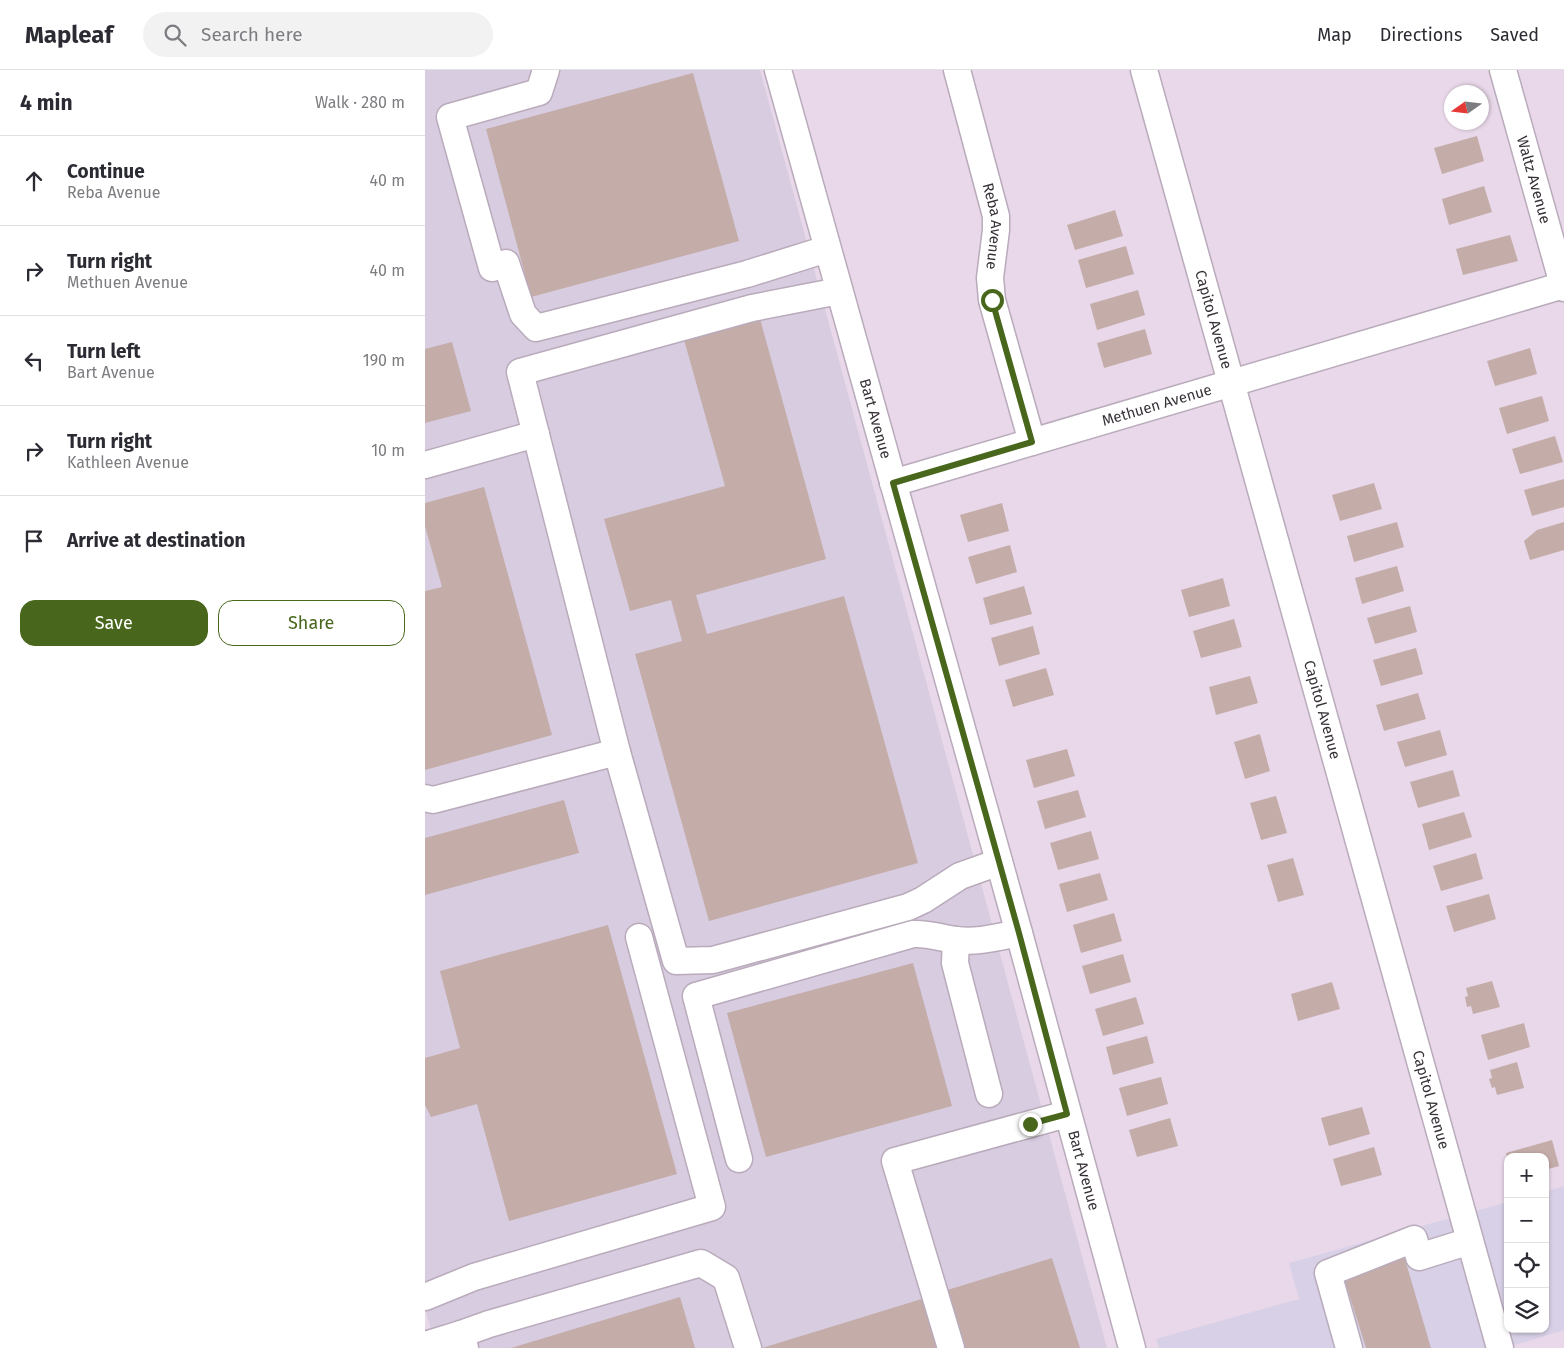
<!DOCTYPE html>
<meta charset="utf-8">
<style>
body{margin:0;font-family:"Fira Sans",sans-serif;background:#f2f2f3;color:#2b2b33}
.controls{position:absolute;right:15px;bottom:15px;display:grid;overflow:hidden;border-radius:10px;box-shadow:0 1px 4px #0004}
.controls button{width:45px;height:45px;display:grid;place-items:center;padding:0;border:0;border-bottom:1px solid #e1e1e2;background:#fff;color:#2b2b33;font:25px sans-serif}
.compass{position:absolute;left:1019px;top:15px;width:45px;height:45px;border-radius:50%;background:#fff;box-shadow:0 1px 4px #0004;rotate:256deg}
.stop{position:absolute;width:15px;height:15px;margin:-11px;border:4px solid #48671c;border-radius:50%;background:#fff}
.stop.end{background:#48671c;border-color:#fff;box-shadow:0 1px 5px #0008}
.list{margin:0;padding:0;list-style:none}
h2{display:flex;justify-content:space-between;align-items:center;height:65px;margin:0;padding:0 20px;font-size:21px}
h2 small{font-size:16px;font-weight:400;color:#7c7c81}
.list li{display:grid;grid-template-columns:32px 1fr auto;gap:15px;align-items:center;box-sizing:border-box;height:90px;padding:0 20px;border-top:1px solid #e1e1e2}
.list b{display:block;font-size:19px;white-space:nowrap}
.list p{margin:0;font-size:16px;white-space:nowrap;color:#7c7c81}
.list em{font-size:16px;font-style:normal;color:#7c7c81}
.actions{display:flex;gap:10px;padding:15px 20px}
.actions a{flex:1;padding:11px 0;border:1px solid #48671c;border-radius:15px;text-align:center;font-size:18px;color:#48671c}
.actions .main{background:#48671c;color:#fff}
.icon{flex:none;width:28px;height:28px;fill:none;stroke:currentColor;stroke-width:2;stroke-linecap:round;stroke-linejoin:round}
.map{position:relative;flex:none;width:1139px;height:1278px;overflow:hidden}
header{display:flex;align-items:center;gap:30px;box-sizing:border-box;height:70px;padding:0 25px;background:#fff;border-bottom:1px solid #e1e1e2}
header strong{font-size:24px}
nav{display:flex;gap:28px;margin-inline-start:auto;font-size:18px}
.search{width:350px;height:45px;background:#f2f2f3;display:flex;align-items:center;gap:12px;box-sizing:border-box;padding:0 18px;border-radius:28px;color:#7c7c81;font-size:19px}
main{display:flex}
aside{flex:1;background:#fff}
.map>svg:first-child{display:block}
</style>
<header>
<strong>Mapleaf</strong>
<div class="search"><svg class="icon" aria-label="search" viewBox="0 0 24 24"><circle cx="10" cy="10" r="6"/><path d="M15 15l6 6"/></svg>Search here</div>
<nav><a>Map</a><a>Directions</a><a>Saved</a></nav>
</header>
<main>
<aside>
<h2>4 min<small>Walk · 280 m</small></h2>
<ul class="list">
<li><svg class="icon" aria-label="ahead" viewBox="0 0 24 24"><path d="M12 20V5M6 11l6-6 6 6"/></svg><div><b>Continue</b><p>Reba Avenue</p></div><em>40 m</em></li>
<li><svg class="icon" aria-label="right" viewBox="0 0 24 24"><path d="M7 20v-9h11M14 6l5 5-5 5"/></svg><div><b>Turn right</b><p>Methuen Avenue</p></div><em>40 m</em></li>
<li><svg class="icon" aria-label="left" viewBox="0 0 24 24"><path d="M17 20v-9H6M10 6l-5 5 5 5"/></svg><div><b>Turn left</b><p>Bart Avenue</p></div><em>190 m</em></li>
<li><svg class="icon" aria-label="right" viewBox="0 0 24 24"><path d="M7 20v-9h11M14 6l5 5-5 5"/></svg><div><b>Turn right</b><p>Kathleen Avenue</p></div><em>10 m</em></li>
<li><svg class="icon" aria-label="arrive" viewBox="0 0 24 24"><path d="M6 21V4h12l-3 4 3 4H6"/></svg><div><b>Arrive at destination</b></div></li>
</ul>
<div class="actions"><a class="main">Save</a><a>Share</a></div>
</aside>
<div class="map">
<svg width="1139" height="1278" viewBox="0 0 1139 1278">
<rect width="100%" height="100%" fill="#e8d8e9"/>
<path fill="#d7d0e6" d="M 1139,1116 L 1139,1260 L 1080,1278 L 734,1278 L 731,1269 L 874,1229 L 864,1193 L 1083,1132 L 1083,1259 L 1120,1259 L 1120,1122 Z"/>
<path fill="#d8cce0" d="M 0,0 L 335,0 L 682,1278 L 11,1278 L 0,1238 Z"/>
<path fill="#c4aca9" d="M 268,3 L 314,171 L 106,227 L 61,59 Z
M 1052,66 L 1059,91 L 1017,104 L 1009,78 Z
M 1059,116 L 1067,142 L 1024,155 L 1017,129 Z
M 690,140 L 698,166 L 650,180 L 642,155 Z
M 1085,165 L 1093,191 L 1038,205 L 1031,179 Z
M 701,176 L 709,204 L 661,218 L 653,190 Z
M 713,220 L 720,245 L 672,260 L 665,234 Z
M 334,245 L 401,489 L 271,525 L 282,564 L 419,526 L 493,793 L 284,851 L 210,584 L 257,571 L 246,530 L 205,541 L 179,449 L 300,416 L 258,266 Z
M 720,259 L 727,284 L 679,298 L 672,273 Z
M 27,272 L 46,341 L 0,353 L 0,279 Z
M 1105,278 L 1112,304 L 1070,316 L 1062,291 Z
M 1117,326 L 1124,351 L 1082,364 L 1074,338 Z
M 1130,366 L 1138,392 L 1095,404 L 1087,379 Z
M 1139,409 L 1139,437 L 1107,446 L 1099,420 Z
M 949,413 L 957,439 L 915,451 L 907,425 Z
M 59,417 L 127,665 L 0,700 L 0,521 L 17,517 L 0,456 L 0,433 Z
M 577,433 L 584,461 L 543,472 L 535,445 Z
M 972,452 L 979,477 L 929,492 L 922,466 Z
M 1139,452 L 1139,480 L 1105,490 L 1099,471 L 1112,460 Z
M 585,475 L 592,502 L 551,514 L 543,487 Z
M 972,496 L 979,521 L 937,534 L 930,508 Z
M 798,508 L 805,536 L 764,547 L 756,520 Z
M 599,516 L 607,544 L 565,555 L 558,528 Z
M 985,536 L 992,562 L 950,574 L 942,548 Z
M 809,549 L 817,577 L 776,588 L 768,561 Z
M 608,556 L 615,584 L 574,596 L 566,568 Z
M 991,578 L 998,604 L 956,616 L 948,590 Z
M 621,598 L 629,625 L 588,637 L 580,610 Z
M 825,606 L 833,633 L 791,645 L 784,617 Z
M 993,623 L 1001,649 L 959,661 L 951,635 Z
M 1015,660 L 1022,685 L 980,697 L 972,672 Z
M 835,664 L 845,701 L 820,709 L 809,672 Z
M 642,679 L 650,706 L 609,718 L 601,690 Z
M 1028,700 L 1035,726 L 993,738 L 985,712 Z
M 653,720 L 661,747 L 620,759 L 612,731 Z
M 851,726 L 862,763 L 836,770 L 825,733 Z
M 139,730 L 154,783 L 0,825 L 0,768 Z
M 1039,742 L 1047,767 L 1004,780 L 997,754 Z
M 666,761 L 674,789 L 633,800 L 625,773 Z
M 1051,783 L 1058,809 L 1016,821 L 1008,796 Z
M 868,788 L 879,825 L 853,832 L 842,795 Z
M 675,803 L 683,830 L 642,842 L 634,814 Z
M 1064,824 L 1071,849 L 1029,862 L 1021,836 Z
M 689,843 L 697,871 L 656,883 L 648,855 Z
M 183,855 L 252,1104 L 84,1151 L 52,1034 L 6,1047 L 0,1035 L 0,988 L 35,978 L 15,901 Z
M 698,884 L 706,912 L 665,924 L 657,896 Z
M 488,893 L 527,1036 L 341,1087 L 302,943 Z
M 1067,911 L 1075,937 L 1048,944 L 1046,936 L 1042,937 L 1040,927 L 1043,926 L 1041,918 Z
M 907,912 L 915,939 L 873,951 L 866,924 Z
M 711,927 L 719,954 L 678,966 L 670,939 Z
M 1099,953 L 1105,977 L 1063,990 L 1056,965 Z
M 722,966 L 729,993 L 688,1005 L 681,977 Z
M 1092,992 L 1099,1018 L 1072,1025 L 1070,1017 L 1067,1018 L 1064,1009 L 1067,1008 L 1065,1000 Z
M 736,1007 L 743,1034 L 702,1046 L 694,1018 Z
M 937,1037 L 945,1064 L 904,1076 L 896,1048 Z
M 745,1048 L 753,1076 L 712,1087 L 704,1060 Z
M 1127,1070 L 1134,1096 L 1120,1100 L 1120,1087 L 1082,1087 L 1081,1083 Z
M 949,1077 L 957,1105 L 916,1116 L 908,1089 Z
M 979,1186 L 1006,1278 L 941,1278 L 918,1205 Z
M 627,1188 L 655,1278 L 536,1278 L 519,1221 Z
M 255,1227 L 270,1278 L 86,1278 Z
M 500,1228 L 515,1278 L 337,1278 Z"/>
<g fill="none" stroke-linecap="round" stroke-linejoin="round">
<g stroke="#b9abbb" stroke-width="29">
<g id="minor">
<path d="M 121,0 L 114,22 L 25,47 L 67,198 L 81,193 L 98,244 L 111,258 L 322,204 L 402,179"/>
<path id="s1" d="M 353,0 L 594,863 L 707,1278"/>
<path id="s2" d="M 532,0 L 571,146 L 571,160 L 565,208 L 567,230 L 607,372"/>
<path id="s3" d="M 719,0 L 1075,1278"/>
<path id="s4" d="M 1078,0 L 1139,218"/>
<path d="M 414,221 L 327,238 L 95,302 L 192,682 L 251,891 L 288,890 L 483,837 L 498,830 L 535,806 L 574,792"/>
<path d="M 0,395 L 111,364"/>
<path id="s5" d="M 468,413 L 1139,215"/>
<path d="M 0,728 L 8,730 L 192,682"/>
<path d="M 531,870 L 530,893 L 564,1024"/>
<path d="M 314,1089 L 271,926 L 488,864 C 503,863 516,868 531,870 C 552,873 573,867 594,863"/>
<path d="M 0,1227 L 49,1207 L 287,1137 L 214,867"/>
<path d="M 36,1264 L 64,1254 L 276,1193 L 301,1208 L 323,1278"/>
<path d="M 0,1275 L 36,1264 L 40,1278"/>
<path d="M 526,1278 L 470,1091 L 642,1044"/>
<path d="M 924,1278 L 903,1203 L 989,1169 L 994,1187 L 1045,1171"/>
</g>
</g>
<use href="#minor" stroke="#fff" stroke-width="26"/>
</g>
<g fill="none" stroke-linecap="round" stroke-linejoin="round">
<path stroke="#48671c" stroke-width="6" d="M 567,230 L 607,372 L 468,413 L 594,863 L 642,1044 L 605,1054"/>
</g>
<g text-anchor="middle" stroke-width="4.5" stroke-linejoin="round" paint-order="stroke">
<g font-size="15" fill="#373137" stroke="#e8d8e9">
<text dy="5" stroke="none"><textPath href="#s4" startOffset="114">Waltz Avenue</textPath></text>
<text dy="5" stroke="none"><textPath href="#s2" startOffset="161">Reba Avenue</textPath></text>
<text dy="5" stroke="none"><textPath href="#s3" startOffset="259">Capitol Avenue</textPath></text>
<text dy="5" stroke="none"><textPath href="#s5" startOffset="275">Methuen Avenue</textPath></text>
<text dy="5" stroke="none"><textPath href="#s1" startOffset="362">Bart Avenue</textPath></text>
<text dy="5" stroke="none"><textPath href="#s3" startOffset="664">Capitol Avenue</textPath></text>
<text dy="5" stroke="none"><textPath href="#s3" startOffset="1069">Capitol Avenue</textPath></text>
<text dy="5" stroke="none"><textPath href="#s1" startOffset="1142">Bart Avenue</textPath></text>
</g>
</g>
</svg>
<div class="controls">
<button>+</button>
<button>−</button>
<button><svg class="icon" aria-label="locate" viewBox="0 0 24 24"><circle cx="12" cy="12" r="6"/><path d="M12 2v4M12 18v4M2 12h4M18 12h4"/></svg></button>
<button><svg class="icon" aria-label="layers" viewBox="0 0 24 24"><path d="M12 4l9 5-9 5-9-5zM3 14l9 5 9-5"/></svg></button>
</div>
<svg class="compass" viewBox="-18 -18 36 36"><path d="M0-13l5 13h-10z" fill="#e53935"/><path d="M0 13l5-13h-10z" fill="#7c7c81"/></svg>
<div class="stop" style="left:567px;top:230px"></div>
<div class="stop end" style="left:605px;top:1054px"></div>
</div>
</main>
